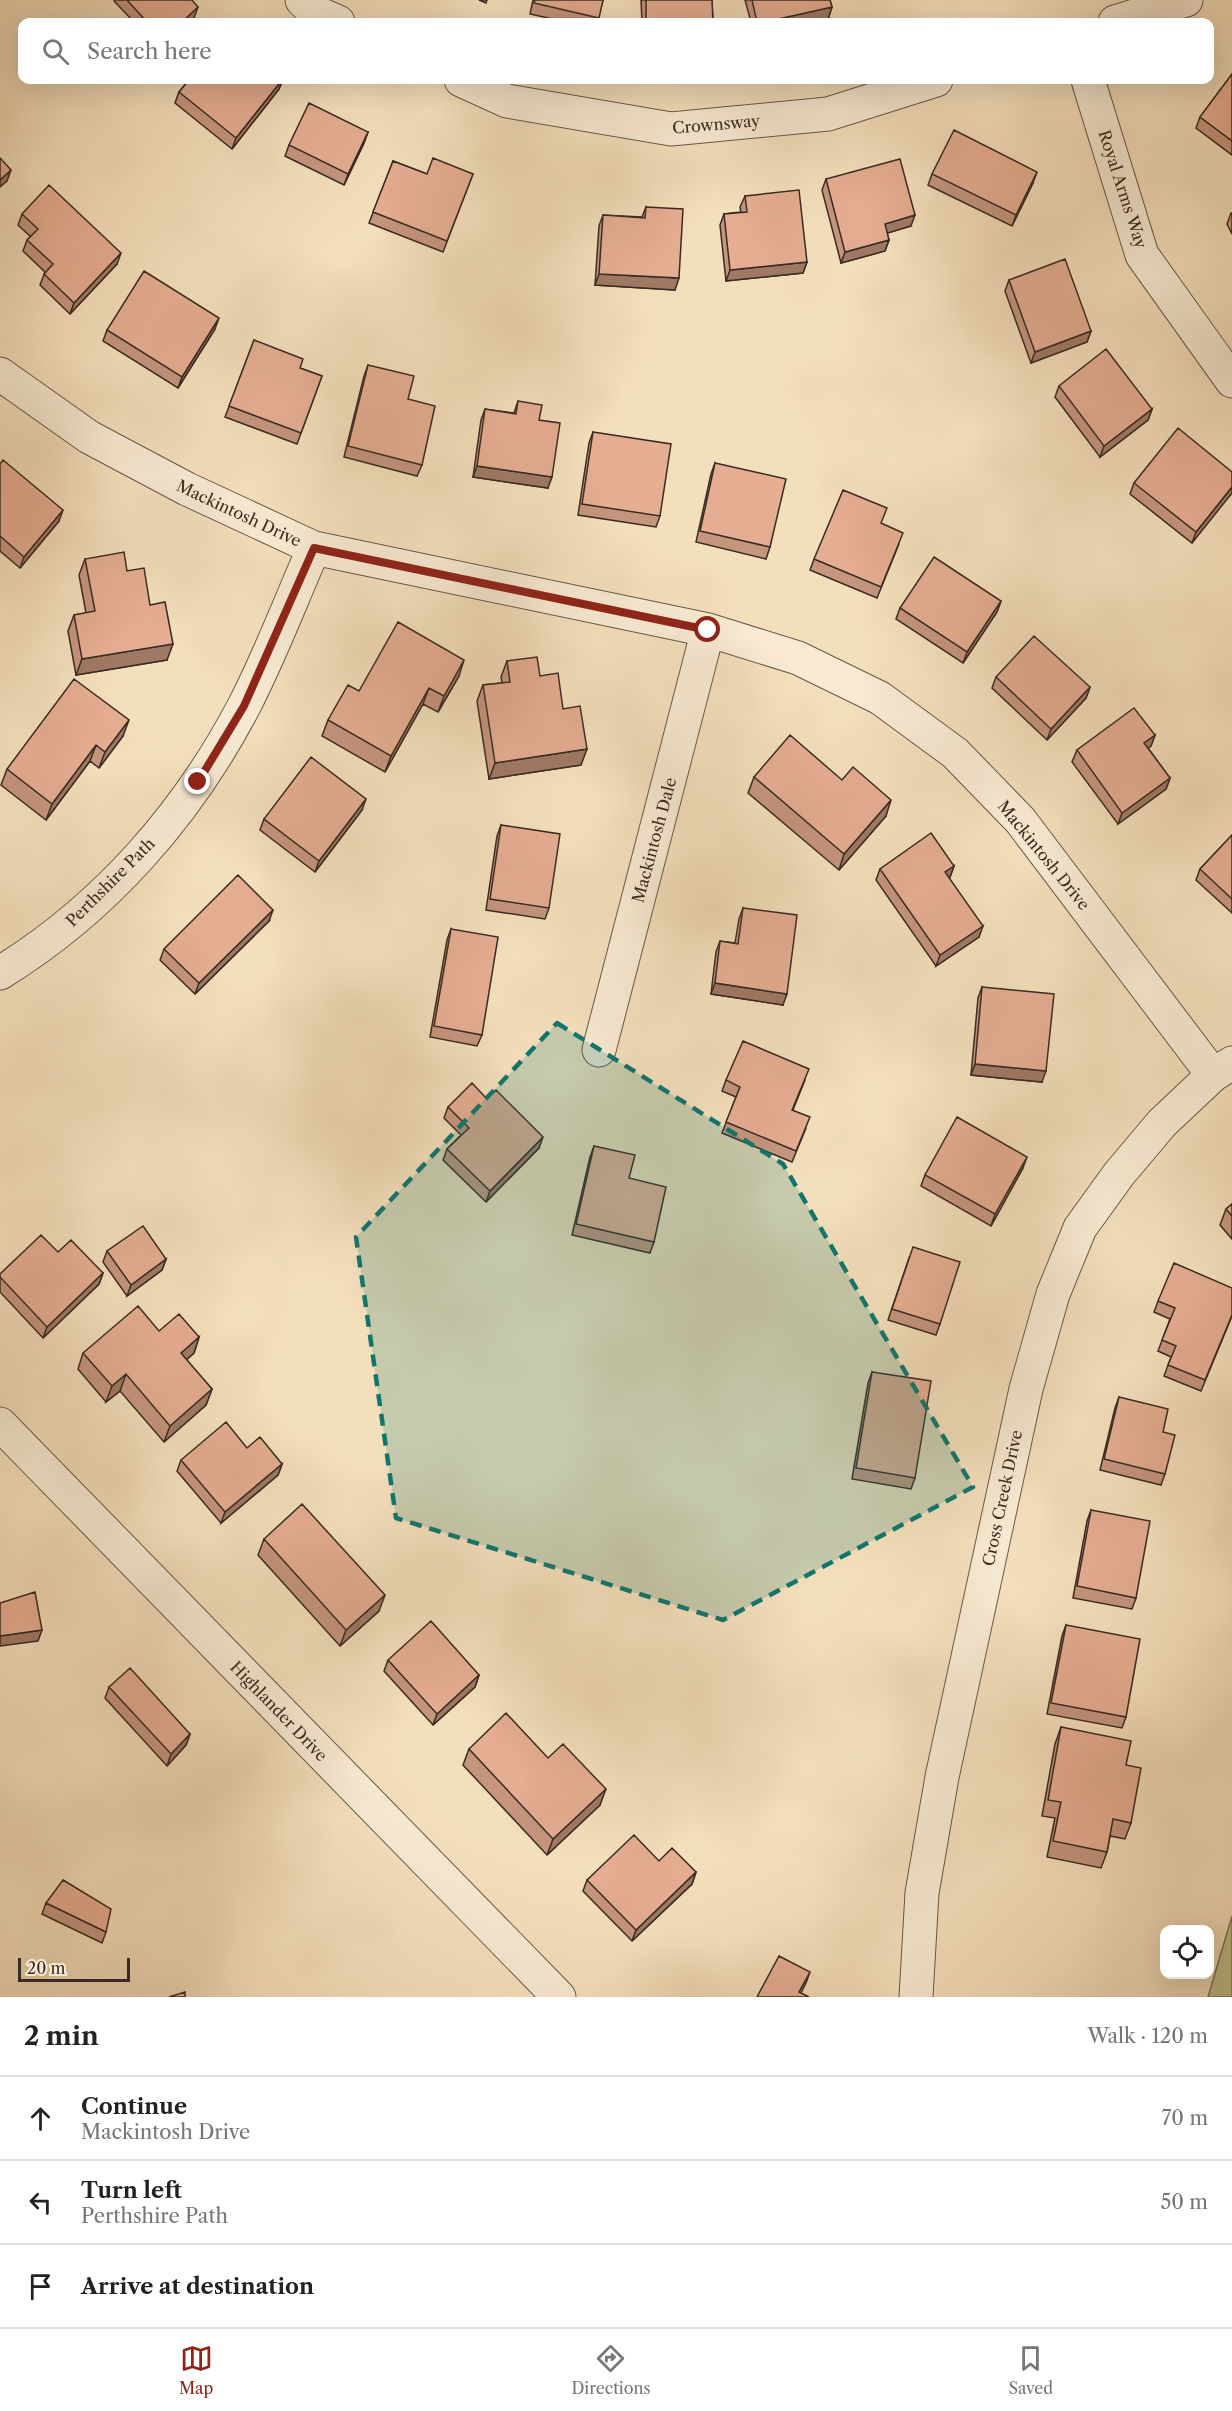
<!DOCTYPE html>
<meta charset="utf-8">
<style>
body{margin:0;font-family:"Libre Caslon Text",serif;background:#f6f6f6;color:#222}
.controls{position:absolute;right:18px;bottom:18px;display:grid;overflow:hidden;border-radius:12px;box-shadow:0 6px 24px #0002}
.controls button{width:54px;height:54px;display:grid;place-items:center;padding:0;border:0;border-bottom:2px solid #e0e0e0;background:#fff;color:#222;font:30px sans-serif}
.scale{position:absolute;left:18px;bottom:15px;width:112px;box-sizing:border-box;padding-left:6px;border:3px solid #392b22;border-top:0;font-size:16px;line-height:21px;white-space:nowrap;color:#392b22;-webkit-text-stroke:4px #f8ead3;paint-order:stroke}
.stop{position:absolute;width:18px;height:18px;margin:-14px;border:4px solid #8f2418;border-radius:50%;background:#fff}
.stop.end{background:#8f2418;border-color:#fff;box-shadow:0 2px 6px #0008}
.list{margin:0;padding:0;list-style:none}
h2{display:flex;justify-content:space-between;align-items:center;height:78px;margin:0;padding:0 24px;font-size:26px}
h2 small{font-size:20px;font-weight:400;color:#767676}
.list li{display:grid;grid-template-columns:39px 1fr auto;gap:18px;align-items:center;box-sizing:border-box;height:84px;padding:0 24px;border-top:2px solid #e0e0e0}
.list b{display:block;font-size:22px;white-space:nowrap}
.list p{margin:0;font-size:20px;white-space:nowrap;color:#767676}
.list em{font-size:20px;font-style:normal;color:#767676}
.icon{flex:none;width:33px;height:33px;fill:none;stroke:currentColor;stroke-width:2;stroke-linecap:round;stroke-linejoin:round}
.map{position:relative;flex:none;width:1232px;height:1997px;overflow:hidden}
.search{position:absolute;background:#fff;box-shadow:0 6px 24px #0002;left:18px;right:18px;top:18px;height:66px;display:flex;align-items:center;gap:15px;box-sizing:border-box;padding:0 21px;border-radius:12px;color:#767676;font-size:22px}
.sheet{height:330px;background:#fff}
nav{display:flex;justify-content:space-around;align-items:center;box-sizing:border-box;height:84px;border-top:2px solid #e0e0e0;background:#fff;font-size:16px;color:#767676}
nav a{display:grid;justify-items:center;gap:3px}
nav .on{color:#8f2418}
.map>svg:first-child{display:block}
</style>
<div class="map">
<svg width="1232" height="1997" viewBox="0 0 1232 1997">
<rect width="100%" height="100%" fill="#f4dfbc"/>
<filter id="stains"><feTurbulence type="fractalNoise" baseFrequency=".00333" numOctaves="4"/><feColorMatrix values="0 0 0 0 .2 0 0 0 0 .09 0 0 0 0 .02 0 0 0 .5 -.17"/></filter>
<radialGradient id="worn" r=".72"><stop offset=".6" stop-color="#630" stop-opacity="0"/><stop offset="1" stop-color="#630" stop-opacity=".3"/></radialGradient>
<path fill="#c1c08c" stroke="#7d7657" stroke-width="1.5" d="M 1232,1916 L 1232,1997 L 1208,1997 Z"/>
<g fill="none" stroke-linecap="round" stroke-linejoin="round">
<g stroke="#685848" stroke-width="35">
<path id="minor" d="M 302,0 L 313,11 L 338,22
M 1115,22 L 1186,0
M 461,80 L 507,101 L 671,129 L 828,114 L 936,80
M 1088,80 L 1142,255 L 1232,381
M 0,374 L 89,437 L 187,489 L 314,548 L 708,630 L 798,658 L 880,698 L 955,753 L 1020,820 L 1213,1075
M 0,973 C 104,909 187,815 244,706 C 270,656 291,600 314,548
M 599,1050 L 708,630
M 0,1424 L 559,1997
M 916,1997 L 922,1893 L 942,1777 L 1026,1389 L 1053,1294 L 1080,1228 L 1119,1174 L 1162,1123 L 1213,1075 L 1232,1063"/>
</g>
<use href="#minor" stroke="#f8ead3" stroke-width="33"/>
</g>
<path fill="#c5957e" stroke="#392b22" stroke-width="1.5" d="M 115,0 L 192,0 L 194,18 L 190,22 L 134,22 L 114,1 Z
M 479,0 L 487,0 L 486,3 Z
M 533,0 L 603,0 L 597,22 L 566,22 L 530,14 Z
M 641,0 L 712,0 L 713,22 L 642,22 Z
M 745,0 L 830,0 L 832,7 L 828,19 L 810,22 L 751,22 Z
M 1232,74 L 1232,155 L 1196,128 L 1200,117 Z
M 189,80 L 283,80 L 279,89 L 232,149 L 175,103 L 179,92 Z
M 368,132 L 364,143 L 344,185 L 285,156 L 289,145 Z
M 393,161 L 427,174 L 473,174 L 443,252 L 369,223 Z
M 932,174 L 1033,183 L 1012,226 L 928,185 Z
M 826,179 L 911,226 L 887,233 L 889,240 L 885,251 L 841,263 L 822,190 Z
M 745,196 L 807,262 L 803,273 L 726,281 L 720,225 L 724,214 L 741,212 L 740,207 Z
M 646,207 L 675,290 L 595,285 L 599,226 L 603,215 L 642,217 Z
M 1231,213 L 1232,213 L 1232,234 L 1227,224 Z
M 22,214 L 117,264 L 70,314 L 40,285 L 45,272 L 23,251 L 27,240 L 31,237 L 18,225 Z
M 1009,280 L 1091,331 L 1087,342 L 1031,363 L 1005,291 Z
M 215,329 L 178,388 L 103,341 L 107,330 Z
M 254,340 L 300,368 L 322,376 L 297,444 L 225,417 Z
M 368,365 L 408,399 L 422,465 L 417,476 L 344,457 L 364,376 Z
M 1059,386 L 1152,409 L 1148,420 L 1100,457 L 1055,397 Z
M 518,401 L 539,420 L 548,488 L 473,477 L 481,420 L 485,409 L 514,413 Z
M 593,432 L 660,516 L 656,527 L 578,515 L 589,443 Z
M 715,463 L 770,547 L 766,559 L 696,542 L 711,474 Z
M 0,464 L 59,521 L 20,568 L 0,551 Z
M 1232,472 L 1192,543 L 1130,494 L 1134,483 Z
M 881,523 L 899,544 L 877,598 L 810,570 L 814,559 Z
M 85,559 L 127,571 L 167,660 L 76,675 L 68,631 L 74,615 L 86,613 L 79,575 Z
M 1001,601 L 997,612 L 963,663 L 896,619 L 900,608 Z
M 507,661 L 540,676 L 563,709 L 581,765 L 489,779 L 477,701 L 483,685 L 502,683 L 501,677 Z
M 459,676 L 438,712 L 423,704 L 385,772 L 322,736 L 328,720 L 359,691 Z
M 996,677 L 1090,687 L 1086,698 L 1047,740 L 992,688 Z
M 1155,735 L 1151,746 L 1148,748 L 1170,778 L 1166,789 L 1118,824 L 1072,762 L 1077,750 Z
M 123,736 L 99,768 L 90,761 L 46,820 L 1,785 L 7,769 Z
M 754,777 L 842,780 L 886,816 L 839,870 L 748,793 Z
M 362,810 L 315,872 L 260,830 L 264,819 Z
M 501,825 L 549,908 L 545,919 L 486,910 L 497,836 Z
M 1232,835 L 1232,913 L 1196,880 L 1200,869 Z
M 954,866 L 950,877 L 949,878 L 979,937 L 936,966 L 876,880 L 880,869 Z
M 743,908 L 783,1005 L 711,994 L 716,952 L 720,941 L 735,943 L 739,919 Z
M 269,921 L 195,994 L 160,960 L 164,949 Z
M 451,929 L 482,1035 L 477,1046 L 430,1037 L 447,940 Z
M 982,987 L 1042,1082 L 971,1075 L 978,998 Z
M 726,1080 L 805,1080 L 793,1110 L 806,1128 L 792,1162 L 722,1133 L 736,1097 L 722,1091 Z
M 487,1099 L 539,1148 L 486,1202 L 443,1160 L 447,1149 L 461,1135 L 444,1118 L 448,1107 Z
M 594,1146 L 629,1178 L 654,1242 L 650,1253 L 572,1235 L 590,1157 Z
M 1023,1168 L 991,1226 L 921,1186 L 925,1175 Z
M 1232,1204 L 1232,1239 L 1220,1225 L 1226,1209 Z
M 107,1251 L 166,1259 L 162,1270 L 127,1296 L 103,1262 Z
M 58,1252 L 103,1273 L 99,1284 L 43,1338 L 0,1292 L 0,1277 Z
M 909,1258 L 940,1324 L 936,1335 L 888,1320 Z
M 1158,1301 L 1232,1316 L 1201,1391 L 1164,1376 L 1171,1357 L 1158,1351 L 1170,1319 L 1154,1312 Z
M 159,1331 L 199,1337 L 194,1353 L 186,1360 L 212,1389 L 206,1405 L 164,1442 L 120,1391 L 106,1402 L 78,1369 L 83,1353 Z
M 872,1372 L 915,1478 L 911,1489 L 852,1479 L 868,1383 Z
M 1119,1397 L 1163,1432 L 1165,1474 L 1161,1485 L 1100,1470 L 1115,1408 Z
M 181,1460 L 282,1464 L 278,1475 L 221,1523 L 177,1471 Z
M 1091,1510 L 1136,1598 L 1132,1609 L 1073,1598 L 1087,1521 Z
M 264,1539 L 379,1611 L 340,1646 L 258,1555 Z
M 1066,1625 L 1126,1717 L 1122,1728 L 1047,1714 L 1062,1636 Z
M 388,1660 L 479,1675 L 475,1687 L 433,1725 L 384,1671 Z
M 109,1687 L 190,1734 L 186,1745 L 167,1766 L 105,1698 Z
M 1061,1727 L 1126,1765 L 1131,1823 L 1125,1839 L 1110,1836 L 1107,1852 L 1101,1868 L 1047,1857 L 1055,1818 L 1042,1816 L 1055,1744 Z
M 469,1749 L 600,1805 L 547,1855 L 463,1765 Z
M 696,1872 L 692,1884 L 632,1941 L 583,1891 L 587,1880 Z
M 46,1903 L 106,1932 L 102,1943 L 42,1914 Z"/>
<path fill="#a07966" stroke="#392b22" stroke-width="1.5" d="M 198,7 L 194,18 L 190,22 L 182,22 Z
M 832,7 L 828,19 L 810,22 L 765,22 Z
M 282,80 L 279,89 L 232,149 L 236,138 Z
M 368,132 L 364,143 L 344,185 L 348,174 Z
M 11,170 L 7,181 L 0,187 L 0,180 Z
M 1037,172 L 1033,183 L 1012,226 L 1016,215 Z
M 915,215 L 911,226 L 881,235 L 885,224 Z
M 889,240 L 885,251 L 841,263 L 845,252 Z
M 121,253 L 117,264 L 70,314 L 74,303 Z
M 807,262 L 803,273 L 726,281 L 730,270 Z
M 599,274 L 679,278 L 675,290 L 595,285 Z
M 219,318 L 215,329 L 178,388 L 182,377 Z
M 1091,331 L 1087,342 L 1031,363 L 1035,352 Z
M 1152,409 L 1148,420 L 1100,457 L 1104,446 Z
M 477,466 L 552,477 L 548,488 L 473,477 Z
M 1232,487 L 1232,493 L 1192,543 L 1196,532 Z
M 63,510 L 59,521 L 20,568 L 24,557 Z
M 1001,601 L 997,612 L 963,663 L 967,652 Z
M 173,644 L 167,660 L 76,675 L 82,659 Z
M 464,660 L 459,676 L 438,712 L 444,696 Z
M 1090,687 L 1086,698 L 1047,740 L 1051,729 Z
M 429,688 L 423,704 L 385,772 L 391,756 Z
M 129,720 L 123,736 L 99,768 L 105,752 Z
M 1155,735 L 1151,746 L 1140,754 L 1144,743 Z
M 96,745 L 90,761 L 46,820 L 52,804 Z
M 587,749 L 581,765 L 489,779 L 495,763 Z
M 1170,778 L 1166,789 L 1118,824 L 1122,813 Z
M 366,799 L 362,810 L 315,872 L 319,861 Z
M 891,800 L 886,816 L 839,870 L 844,854 Z
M 954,866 L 950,877 L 941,883 L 945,872 Z
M 273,910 L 269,921 L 195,994 L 199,983 Z
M 983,926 L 979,937 L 936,966 L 940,955 Z
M 715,983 L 787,994 L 783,1005 L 711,994 Z
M 975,1064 L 1046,1071 L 1042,1082 L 971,1075 Z
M 543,1137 L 539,1148 L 486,1202 L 490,1191 Z
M 1027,1157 L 1023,1168 L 991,1226 L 995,1214 Z
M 166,1259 L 162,1270 L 127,1296 L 131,1285 Z
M 103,1273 L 99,1284 L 43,1338 L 47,1327 Z
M 199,1337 L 194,1353 L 175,1370 L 181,1353 Z
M 126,1374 L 120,1391 L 106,1402 L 112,1386 Z
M 212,1389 L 206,1405 L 164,1442 L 170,1426 Z
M 282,1464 L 278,1475 L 221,1523 L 225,1512 Z
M 385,1595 L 379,1611 L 340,1646 L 346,1630 Z
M 42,1630 L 38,1641 L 0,1646 L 0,1636 Z
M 479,1675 L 475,1687 L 433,1725 L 437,1714 Z
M 190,1734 L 186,1745 L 167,1766 L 171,1754 Z
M 606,1789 L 600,1805 L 547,1855 L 553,1839 Z
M 696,1872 L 692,1884 L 632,1941 L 636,1930 Z
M 810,1972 L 806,1983 L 799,1997 L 799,1992 Z"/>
<path fill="#e5ad92" stroke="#392b22" stroke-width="1.5" d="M 127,0 L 192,0 L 198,7 L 182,22 L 147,22 Z
M 535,0 L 603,0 L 599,18 L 534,3 Z
M 646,0 L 712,0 L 713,22 L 646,22 Z
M 752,0 L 830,0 L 832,7 L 765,22 L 757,22 Z
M 1232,74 L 1232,141 L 1200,117 Z
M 189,80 L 282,80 L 236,138 L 179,92 Z
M 309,103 L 368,132 L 348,174 L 289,145 Z
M 954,130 L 1037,172 L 1016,215 L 932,174 Z
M 0,158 L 11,170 L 0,180 Z
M 433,158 L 473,174 L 447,241 L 373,212 L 393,161 L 427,174 Z
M 900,159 L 915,215 L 885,224 L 889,240 L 845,252 L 826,179 Z
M 49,185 L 121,253 L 74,303 L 44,274 L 53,264 L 27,240 L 38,229 L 22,214 Z
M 799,190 L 807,262 L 730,270 L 724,214 L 747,212 L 745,196 Z
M 646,207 L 683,209 L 679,278 L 599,274 L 603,215 L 645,218 Z
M 1065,259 L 1091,331 L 1035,352 L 1009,280 Z
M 144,271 L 219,318 L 182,377 L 107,330 Z
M 254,340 L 303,359 L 300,368 L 322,376 L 301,433 L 229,406 Z
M 1106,349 L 1152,409 L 1104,446 L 1059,386 Z
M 368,365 L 414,376 L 408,399 L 435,406 L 422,465 L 348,446 Z
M 518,401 L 542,405 L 539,420 L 560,423 L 552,477 L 477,466 L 485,409 L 516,414 Z
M 1178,428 L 1232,472 L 1232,487 L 1196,532 L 1134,483 Z
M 593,432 L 671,444 L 660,516 L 582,504 Z
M 3,460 L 63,510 L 24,557 L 0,536 L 0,464 Z
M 715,463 L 786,479 L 770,547 L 700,531 Z
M 843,490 L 887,508 L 881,523 L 903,533 L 881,587 L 814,559 Z
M 124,552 L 127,571 L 144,568 L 150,605 L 165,602 L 173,644 L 82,659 L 74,615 L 95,611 L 85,559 Z
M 934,557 L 1001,601 L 967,652 L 900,608 Z
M 398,622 L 464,660 L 444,696 L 429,688 L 391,756 L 328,720 L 348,685 L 359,691 Z
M 1034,636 L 1090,687 L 1051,729 L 996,677 Z
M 537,657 L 540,676 L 558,673 L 563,709 L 580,706 L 587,749 L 495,763 L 483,685 L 510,682 L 507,661 Z
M 74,679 L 129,720 L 105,752 L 96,745 L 52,804 L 7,769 Z
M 1134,708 L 1155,735 L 1144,743 L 1170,778 L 1122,813 L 1077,750 Z
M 790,735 L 842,780 L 853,767 L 891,800 L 844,854 L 754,777 Z
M 311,757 L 366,799 L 319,861 L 264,819 Z
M 501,825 L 560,834 L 549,908 L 490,899 Z
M 931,833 L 954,866 L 945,872 L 983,926 L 940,955 L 880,869 Z
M 1232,835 L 1232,899 L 1200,869 Z
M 238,875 L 273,910 L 199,983 L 164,949 Z
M 743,908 L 797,915 L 787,994 L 715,983 L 720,941 L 738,944 Z
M 451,929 L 498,937 L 482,1035 L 434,1026 Z
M 982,987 L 1054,994 L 1046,1071 L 975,1064 Z
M 743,1041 L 809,1069 L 792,1110 L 810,1117 L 796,1151 L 726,1122 L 740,1087 L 726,1080 Z
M 472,1083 L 487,1099 L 496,1090 L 543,1137 L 490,1191 L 447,1149 L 469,1128 L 448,1107 Z
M 957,1117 L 1027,1157 L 995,1214 L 925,1175 Z
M 594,1146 L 635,1155 L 629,1178 L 666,1187 L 654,1242 L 576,1224 Z
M 1232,1204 L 1232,1216 L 1226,1209 Z
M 143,1226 L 166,1259 L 131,1285 L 107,1251 Z
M 41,1235 L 58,1252 L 71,1240 L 103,1273 L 47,1327 L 0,1277 L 0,1274 Z
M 913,1247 L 960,1262 L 940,1324 L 892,1309 Z
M 1174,1263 L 1232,1288 L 1232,1315 L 1205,1380 L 1168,1365 L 1176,1346 L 1162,1340 L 1175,1308 L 1158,1301 Z
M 138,1306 L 159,1331 L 179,1314 L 199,1337 L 181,1353 L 212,1389 L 170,1426 L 126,1374 L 112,1386 L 83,1353 Z
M 872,1372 L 931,1381 L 915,1478 L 856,1468 Z
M 1119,1397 L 1168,1409 L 1163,1432 L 1175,1435 L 1165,1474 L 1104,1459 Z
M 226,1422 L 247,1448 L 260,1437 L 282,1464 L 225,1512 L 181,1460 Z
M 302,1504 L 385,1595 L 346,1630 L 264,1539 Z
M 1091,1510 L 1150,1521 L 1136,1598 L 1077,1586 Z
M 35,1592 L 42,1630 L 0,1636 L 0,1603 Z
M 431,1621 L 479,1675 L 437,1714 L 388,1660 Z
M 1066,1625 L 1140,1639 L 1126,1717 L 1051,1703 Z
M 130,1668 L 190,1734 L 171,1754 L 109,1687 Z
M 506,1713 L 548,1758 L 563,1744 L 606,1789 L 553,1839 L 469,1749 Z
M 1061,1727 L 1131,1741 L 1126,1765 L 1141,1768 L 1131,1823 L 1113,1819 L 1107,1852 L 1053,1841 L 1061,1802 L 1048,1800 Z
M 634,1835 L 659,1861 L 672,1848 L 696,1872 L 636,1930 L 587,1880 Z
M 63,1880 L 111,1909 L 106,1932 L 46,1903 Z
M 779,1956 L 810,1972 L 799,1992 L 809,1997 L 757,1997 Z
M 185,1992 L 185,1997 L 169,1997 Z"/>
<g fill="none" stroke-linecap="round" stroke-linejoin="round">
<path stroke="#8f2418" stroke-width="8" d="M 198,782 L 244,706 L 314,548 L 708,630"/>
</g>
<path fill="#0f766e" fill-opacity="0.2" stroke="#0f766e" stroke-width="4.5" stroke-dasharray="12 8" stroke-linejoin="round" d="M 557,1023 L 783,1164 L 973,1487 L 723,1620 L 396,1518 L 356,1237 Z"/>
<g text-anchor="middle" stroke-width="4.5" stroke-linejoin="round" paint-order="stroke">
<g font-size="16" fill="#392b22" stroke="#f8ead3">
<text transform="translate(716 124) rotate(-5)" y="6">Crownsway</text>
<text transform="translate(1123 189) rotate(72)" y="6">Royal Arms Way</text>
<text transform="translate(239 513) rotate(25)" y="6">Mackintosh Drive</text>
<text transform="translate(654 840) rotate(-75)" y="6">Mackintosh Dale</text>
<text transform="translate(1044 855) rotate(51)" y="6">Mackintosh Drive</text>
<text transform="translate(110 882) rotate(-45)" y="6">Perthshire Path</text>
<text transform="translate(1002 1498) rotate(-78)" y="6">Cross Creek Drive</text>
<text transform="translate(279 1711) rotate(46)" y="6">Highlander Drive</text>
</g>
</g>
<rect width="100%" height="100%" filter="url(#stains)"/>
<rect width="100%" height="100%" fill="url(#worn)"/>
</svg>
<div class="controls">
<button><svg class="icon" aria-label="locate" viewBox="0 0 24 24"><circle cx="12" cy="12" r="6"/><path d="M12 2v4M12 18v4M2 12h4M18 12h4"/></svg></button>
</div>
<div class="scale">20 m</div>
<div class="stop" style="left:708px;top:630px"></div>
<div class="stop end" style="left:198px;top:782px"></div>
<div class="search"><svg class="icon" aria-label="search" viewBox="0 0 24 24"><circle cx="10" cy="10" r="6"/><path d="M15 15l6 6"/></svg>Search here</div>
</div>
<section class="sheet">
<h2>2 min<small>Walk · 120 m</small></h2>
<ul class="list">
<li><svg class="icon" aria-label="ahead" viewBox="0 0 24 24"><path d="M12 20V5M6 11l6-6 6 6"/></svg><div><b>Continue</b><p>Mackintosh Drive</p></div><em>70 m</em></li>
<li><svg class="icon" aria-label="left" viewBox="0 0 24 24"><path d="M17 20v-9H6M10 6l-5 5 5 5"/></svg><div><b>Turn left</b><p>Perthshire Path</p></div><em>50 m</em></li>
<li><svg class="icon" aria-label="arrive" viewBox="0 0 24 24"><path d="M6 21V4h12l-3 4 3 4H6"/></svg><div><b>Arrive at destination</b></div></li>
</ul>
</section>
<nav>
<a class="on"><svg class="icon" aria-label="map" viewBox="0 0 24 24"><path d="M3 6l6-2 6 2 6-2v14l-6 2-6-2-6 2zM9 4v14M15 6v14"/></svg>Map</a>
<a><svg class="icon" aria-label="directions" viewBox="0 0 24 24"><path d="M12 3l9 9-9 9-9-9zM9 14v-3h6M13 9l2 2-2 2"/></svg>Directions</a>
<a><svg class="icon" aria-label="saved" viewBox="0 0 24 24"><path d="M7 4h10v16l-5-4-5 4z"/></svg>Saved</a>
</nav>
